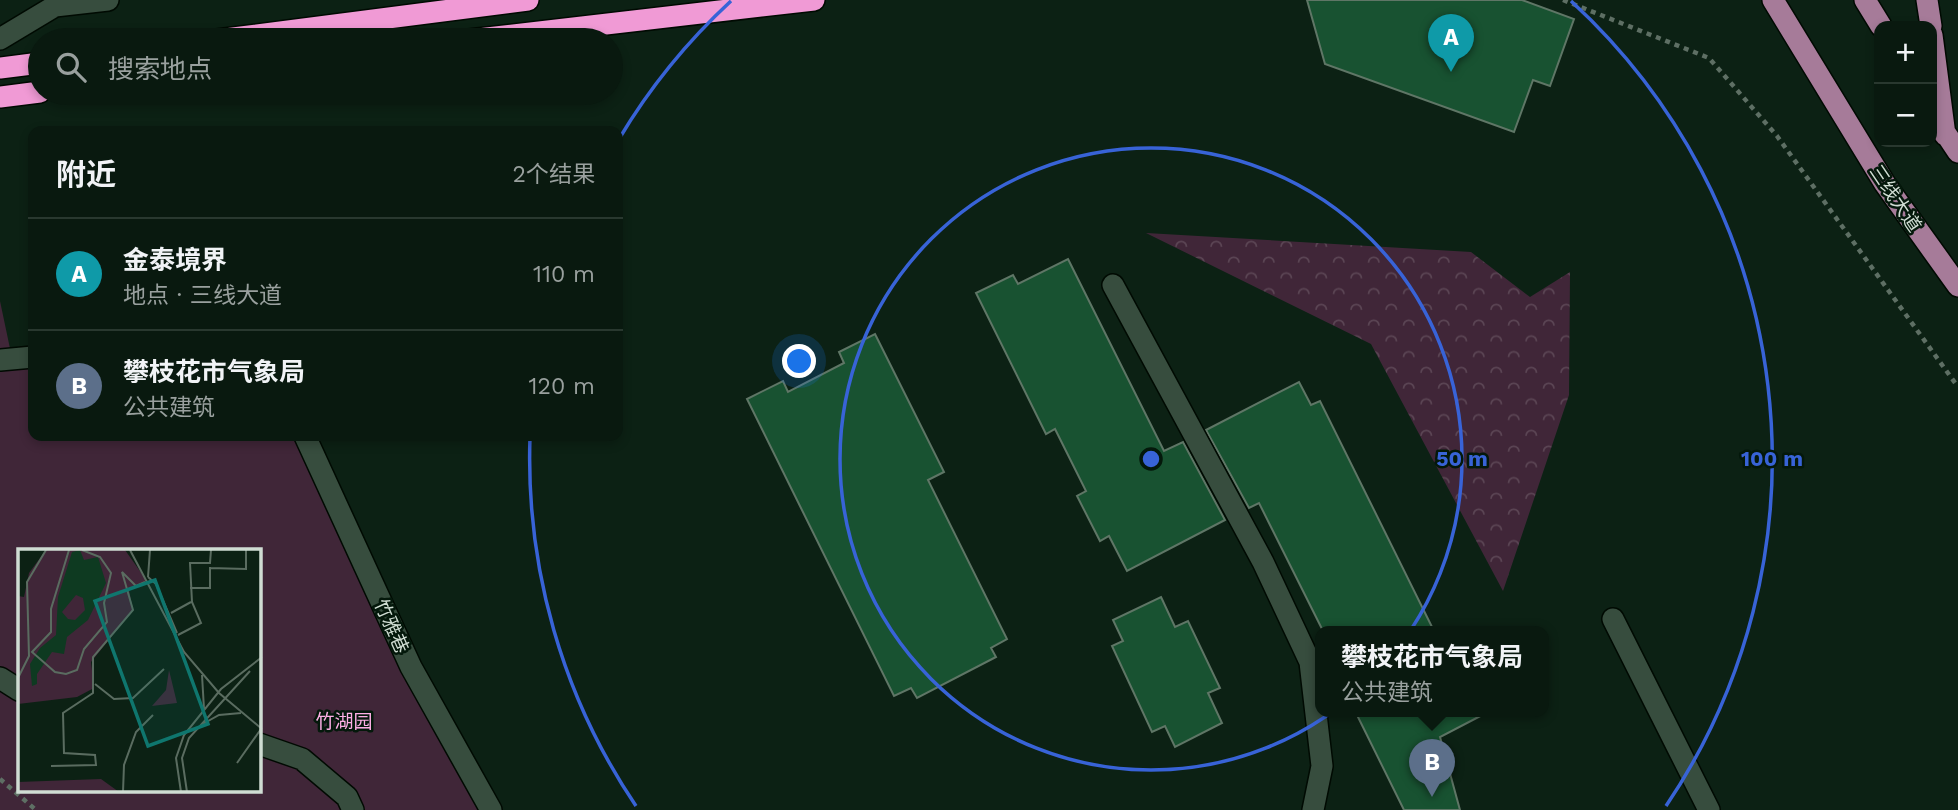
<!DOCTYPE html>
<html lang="zh">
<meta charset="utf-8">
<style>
body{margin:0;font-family:"Work Sans","Noto Sans SC",sans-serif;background:#122218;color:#f1f3f6}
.controls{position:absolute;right:21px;top:21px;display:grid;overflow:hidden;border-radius:14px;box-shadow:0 4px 10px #0003}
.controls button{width:63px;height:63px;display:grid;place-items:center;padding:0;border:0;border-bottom:2px solid #29382f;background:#09190f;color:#f1f3f6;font:35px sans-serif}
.you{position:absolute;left:800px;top:362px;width:24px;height:24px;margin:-18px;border:5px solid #fff;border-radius:50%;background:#1a73e8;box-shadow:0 0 0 10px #1a73e833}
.badge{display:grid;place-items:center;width:46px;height:46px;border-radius:50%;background:#b45309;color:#fff;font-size:23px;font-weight:700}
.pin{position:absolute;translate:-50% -58px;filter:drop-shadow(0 2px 4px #0008)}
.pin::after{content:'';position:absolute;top:37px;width:24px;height:21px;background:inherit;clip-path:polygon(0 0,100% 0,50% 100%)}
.popup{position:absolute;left:1315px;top:626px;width:234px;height:91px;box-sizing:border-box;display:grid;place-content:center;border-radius:14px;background:#09190f;filter:drop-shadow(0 2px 5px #0005);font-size:23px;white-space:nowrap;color:#99a09e}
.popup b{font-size:26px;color:#f1f3f6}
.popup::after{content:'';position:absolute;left:50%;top:100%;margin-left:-14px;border:14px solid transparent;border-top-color:#09190f}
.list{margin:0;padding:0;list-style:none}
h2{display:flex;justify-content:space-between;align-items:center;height:91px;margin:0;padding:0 28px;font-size:30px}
h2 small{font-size:23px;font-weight:400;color:#99a09e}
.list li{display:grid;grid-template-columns:46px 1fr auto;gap:21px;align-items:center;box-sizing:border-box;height:112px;padding:0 28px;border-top:2px solid #29382f}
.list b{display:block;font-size:26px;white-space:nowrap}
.list p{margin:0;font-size:23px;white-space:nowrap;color:#99a09e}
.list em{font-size:23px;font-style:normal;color:#99a09e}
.icon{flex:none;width:38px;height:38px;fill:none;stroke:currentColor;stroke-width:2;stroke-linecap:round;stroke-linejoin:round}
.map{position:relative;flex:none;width:1958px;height:810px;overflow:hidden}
.search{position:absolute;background:#09190f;box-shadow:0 4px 10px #0003;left:28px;top:28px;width:595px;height:77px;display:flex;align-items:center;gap:18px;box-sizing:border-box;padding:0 24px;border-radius:38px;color:#99a09e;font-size:26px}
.panel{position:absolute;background:#09190f;box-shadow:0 4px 10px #0003;left:28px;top:126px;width:595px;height:315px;border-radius:14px}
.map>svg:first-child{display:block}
</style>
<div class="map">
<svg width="1958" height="810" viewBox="0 0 1958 810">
<defs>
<pattern id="forest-crowns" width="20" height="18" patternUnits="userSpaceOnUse" patternTransform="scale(1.75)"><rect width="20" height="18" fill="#402638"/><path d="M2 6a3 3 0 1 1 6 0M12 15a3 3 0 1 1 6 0" fill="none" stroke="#5b4554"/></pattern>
</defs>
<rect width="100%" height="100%" fill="#0c2114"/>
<path fill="url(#forest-crowns)" d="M 1146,233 L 1471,252 L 1530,297 L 1570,272 L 1569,395 L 1503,591 L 1371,344 Z"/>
<path fill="#402638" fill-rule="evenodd" d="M 0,301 L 12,358 L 33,357 L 33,436 L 305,436 L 491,810 L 0,810 ZM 19,551 L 259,551 L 259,791 L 19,791 Z"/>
<path fill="#185231" stroke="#5f7666" stroke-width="2" d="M 1307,0 L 1522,0 L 1574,19 L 1550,86 L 1533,80 L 1514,132 L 1325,64 Z
M 1068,259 L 1164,451 L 1183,442 L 1225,520 L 1127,571 L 1109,536 L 1100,541 L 1077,496 L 1086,491 L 1055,429 L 1046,434 L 976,293 L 1013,275 L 1018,284 Z
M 875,334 L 944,472 L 928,480 L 1007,639 L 991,648 L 996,657 L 917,698 L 911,688 L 894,696 L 747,399 L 783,381 L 788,392 L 844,363 L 839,352 Z
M 1299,382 L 1311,405 L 1320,401 L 1434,631 L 1323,631 L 1259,503 L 1249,508 L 1206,430 Z
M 1161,597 L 1175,627 L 1188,621 L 1220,688 L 1208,693 L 1222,723 L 1175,747 L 1165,726 L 1152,732 L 1112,646 L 1123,641 L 1113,620 Z
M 1355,711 L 1490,711 L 1440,737 L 1460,810 L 1404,810 Z"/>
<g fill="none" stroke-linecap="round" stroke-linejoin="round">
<g stroke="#000a02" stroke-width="24">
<path id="minor" d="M 0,39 L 55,6 L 108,0
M 1113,285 L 1263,562 L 1310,662 L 1322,766 L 1313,810
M 0,360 L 33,357
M 305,436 L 411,667 L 491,810
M 1613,619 L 1709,810
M 0,678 L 19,690
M 259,744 L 302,759 L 347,797 L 353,810"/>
</g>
<g stroke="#000a02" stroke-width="24">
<path id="major" d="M 1773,0 L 1885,184 L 1958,286
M 1865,0 L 1881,26
M 1927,0 L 1931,26
M 1932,35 L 1945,135
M 1938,122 L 1958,152"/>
</g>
<g stroke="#000a02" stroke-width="24">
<path id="highway" d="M 217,40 L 528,0
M 469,40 L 814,0
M 0,68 L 40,63
M 0,97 L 40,92"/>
</g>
<path stroke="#5e6f64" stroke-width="4.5" stroke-dasharray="5 5" stroke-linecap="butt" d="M 1563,0 L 1709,58 L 1777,136 L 1958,387
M 0,779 L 36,810"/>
<use href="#minor" stroke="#374d3e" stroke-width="21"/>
<use href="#major" stroke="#a67b99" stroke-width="21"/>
<use href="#highway" stroke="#f09ad5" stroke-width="21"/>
</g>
<g fill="none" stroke="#3863d7" stroke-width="3.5">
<circle cx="1151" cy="459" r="311"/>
<path d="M636 806A621 621 0 0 1 530 437M619 139A621 621 0 0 1 731 1M1571 1A621 621 0 0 1 1666 806"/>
</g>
<g text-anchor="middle" stroke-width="5" stroke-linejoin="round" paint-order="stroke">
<g font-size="19" fill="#d0ddd3" stroke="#04180b">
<text transform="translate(1896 198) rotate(56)" y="7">三线大道</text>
<text transform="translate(392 626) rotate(66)" y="7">竹雅巷</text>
</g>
<g font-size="19" fill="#fcaee4" stroke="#04180b">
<text x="344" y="728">竹湖园</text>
</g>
</g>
<g transform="translate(18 549)">
<rect width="243" height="243" fill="#0c2114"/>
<path d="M 151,121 L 159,154 L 134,157 L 148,141 ZM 83,230 L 101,243 L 0,243 L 0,233 Z" fill="#402638"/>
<path d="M 28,1 L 107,1 L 129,32 L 111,41 L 115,61 L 73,113 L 76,139 L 59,148 L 0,155 L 0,47 L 6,48 L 11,24 Z" fill="#402638"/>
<path d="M 62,1 L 66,11 L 80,8 L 88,34 L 70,71 L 49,88 L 46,105 L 34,103 L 19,125 L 19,135 L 14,137 L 12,115 L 22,99 L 38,86 L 40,48 L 54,3 ZM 58,46 L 65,49 L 67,61 L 57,71 L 50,70 L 44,63 Z" fill="#0e3a21" fill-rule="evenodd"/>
<path fill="none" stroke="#5a6c60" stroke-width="2" d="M 51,1 L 33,60 L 33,83 L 14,103 L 37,123 L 48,125 L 59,121 L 66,100 L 89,73 L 86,54 L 93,24 L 82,8 L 64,1M 112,1 L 166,103 L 201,144 L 244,180M 192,19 L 228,20 L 228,1M 130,28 L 138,35 L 159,84M 130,28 L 132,1M 172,39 L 192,39 L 192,18M 153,64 L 173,53M 160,86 L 183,74 L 174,53 L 172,14 L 192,14 L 193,1M 184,126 L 186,160M 0,129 L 11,107 L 9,33 L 28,1M 77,135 L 96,150 L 115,149 L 146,120M 183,176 L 201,166 L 223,164M 219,214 L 243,180M 33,217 L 78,216 L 77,206 L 46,204 L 45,164 L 75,144 L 75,108 L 115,61 L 104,23 L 118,37 L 127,33M 105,243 L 106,216 L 118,183 L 135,166M 163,243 L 158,209 L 166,186 L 203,140 L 244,108M 169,243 L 164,209 L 171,189 L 232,122"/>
<path fill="#0f766e" fill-opacity="0.15" stroke="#0f766e" stroke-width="3.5" d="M 137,31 L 190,175 L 130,197 L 77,52 Z"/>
<rect width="243" height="243" fill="none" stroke="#d0ddd3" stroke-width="3.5"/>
</g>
<circle cx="1151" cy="459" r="10" fill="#3863d7" stroke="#04180b" stroke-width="3.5"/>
<g font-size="21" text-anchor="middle" font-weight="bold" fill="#3863d7" stroke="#04180b" stroke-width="5" stroke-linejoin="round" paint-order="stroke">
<text x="1462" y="466">50 m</text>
<text x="1772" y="466">100 m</text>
</g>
</svg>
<div class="controls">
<button>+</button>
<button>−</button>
</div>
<div class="you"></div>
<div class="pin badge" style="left:1451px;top:72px;background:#0f9aa8">A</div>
<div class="pin badge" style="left:1432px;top:797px;background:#5c6f8a">B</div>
<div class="popup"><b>攀枝花市气象局</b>公共建筑</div>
<div class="search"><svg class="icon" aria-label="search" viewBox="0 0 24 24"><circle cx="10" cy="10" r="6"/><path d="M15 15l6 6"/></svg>搜索地点</div>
<section class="panel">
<h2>附近<small>2个结果</small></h2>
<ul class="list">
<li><span class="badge" style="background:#0f9aa8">A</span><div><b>金泰境界</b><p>地点 · 三线大道</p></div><em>110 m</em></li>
<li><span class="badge" style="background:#5c6f8a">B</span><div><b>攀枝花市气象局</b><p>公共建筑</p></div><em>120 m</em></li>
</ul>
</section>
</div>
